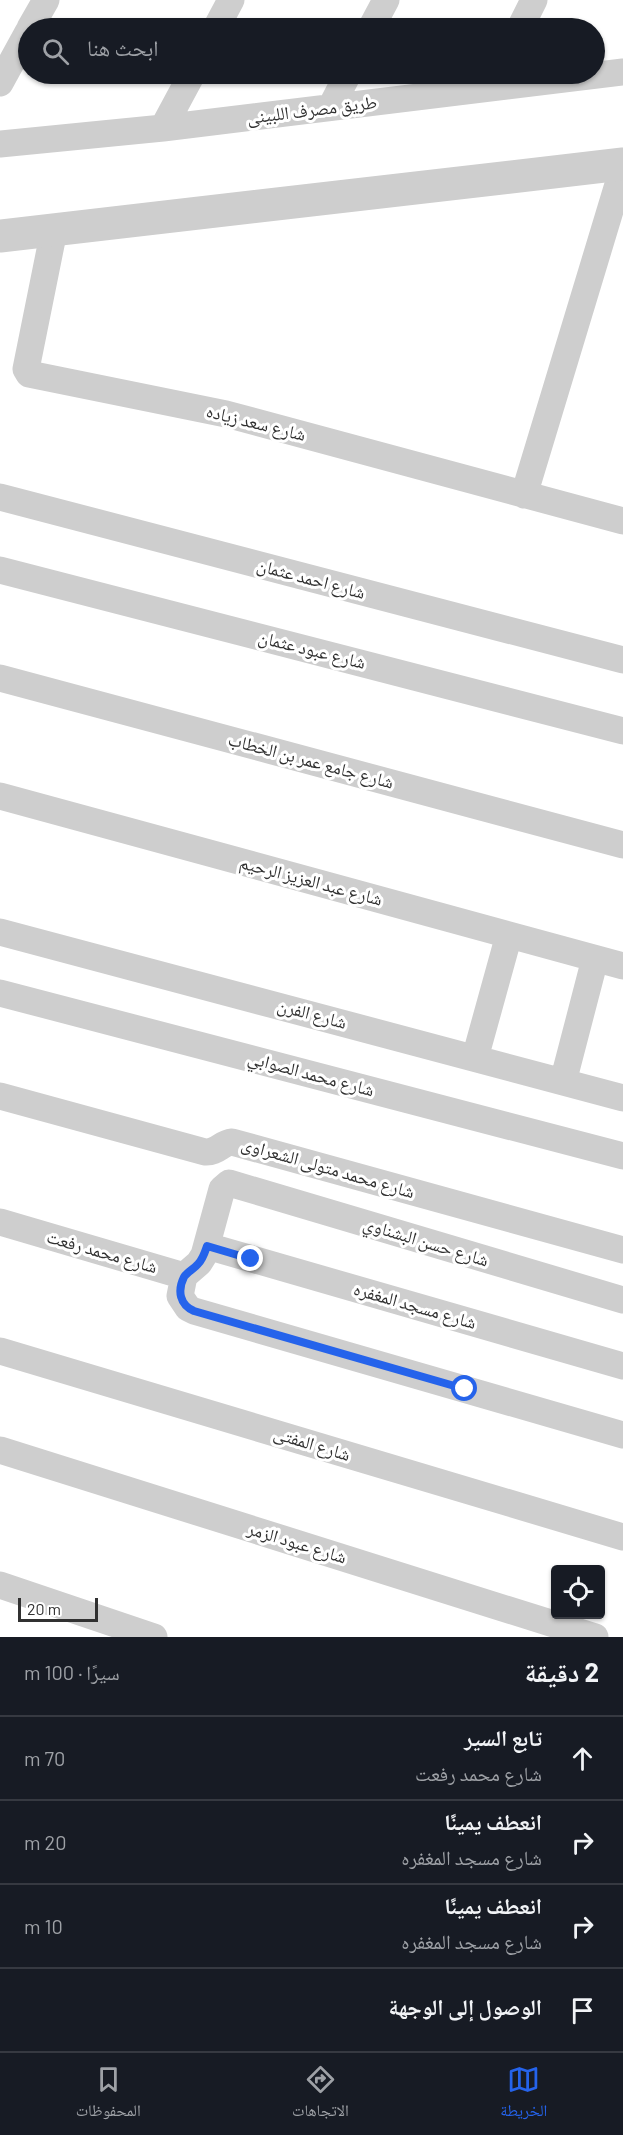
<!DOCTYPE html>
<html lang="ar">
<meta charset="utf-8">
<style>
body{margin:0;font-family:Barlow,"Noto Naskh Arabic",sans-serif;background:#20242c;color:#f1f3f6;direction:rtl}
.controls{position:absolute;right:18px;bottom:18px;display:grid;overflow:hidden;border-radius:6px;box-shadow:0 2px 4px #0004}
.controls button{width:54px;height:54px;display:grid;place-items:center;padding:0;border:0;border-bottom:2px solid #363941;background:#171b24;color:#f1f3f6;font:30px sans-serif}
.scale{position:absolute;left:18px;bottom:15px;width:80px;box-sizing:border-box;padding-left:6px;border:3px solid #313131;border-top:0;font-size:16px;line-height:21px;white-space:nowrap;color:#313131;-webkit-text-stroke:4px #fff;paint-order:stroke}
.stop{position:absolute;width:18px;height:18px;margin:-14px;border:4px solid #2563eb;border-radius:50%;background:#fff}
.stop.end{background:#2563eb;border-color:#fff;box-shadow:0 2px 6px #0008}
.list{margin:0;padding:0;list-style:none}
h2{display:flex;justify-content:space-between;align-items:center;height:78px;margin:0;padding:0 24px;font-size:26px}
h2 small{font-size:20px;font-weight:400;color:#9ea1a6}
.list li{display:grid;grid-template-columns:39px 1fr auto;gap:18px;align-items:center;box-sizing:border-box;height:84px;padding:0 24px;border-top:2px solid #363941}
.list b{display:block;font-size:22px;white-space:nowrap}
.list p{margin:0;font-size:20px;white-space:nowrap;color:#9ea1a6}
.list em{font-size:20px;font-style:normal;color:#9ea1a6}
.icon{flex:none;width:33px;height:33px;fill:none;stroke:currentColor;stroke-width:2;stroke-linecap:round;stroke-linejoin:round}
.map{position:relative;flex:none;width:623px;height:1637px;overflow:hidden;direction:ltr}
.search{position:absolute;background:#171b24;box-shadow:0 2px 4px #0004;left:18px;right:18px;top:18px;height:66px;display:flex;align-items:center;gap:15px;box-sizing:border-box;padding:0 21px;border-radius:33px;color:#9ea1a6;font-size:22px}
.sheet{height:414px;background:#171b24}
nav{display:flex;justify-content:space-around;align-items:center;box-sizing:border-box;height:84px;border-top:2px solid #363941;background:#171b24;font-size:16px;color:#9ea1a6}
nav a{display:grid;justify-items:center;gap:3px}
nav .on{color:#2563eb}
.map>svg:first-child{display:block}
</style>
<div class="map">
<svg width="623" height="1637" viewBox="0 0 623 1637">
<rect width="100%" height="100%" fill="#fff"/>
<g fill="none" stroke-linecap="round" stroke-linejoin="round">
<path stroke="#cecece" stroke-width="27" d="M 30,28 L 46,0
M 216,28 L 231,0
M 371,28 L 386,0
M 520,28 L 534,0
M 0,83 L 28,32
M 331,107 L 348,74
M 163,128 L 192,74
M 0,144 L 163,128 L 623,72
M 54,230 L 26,369 L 29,374 L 226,414 L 623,521
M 524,495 L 623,168
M 0,497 L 623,660
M 0,570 L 623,731
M 0,678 L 623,845
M 0,796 L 623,966
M 0,932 L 623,1098
M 0,993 L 623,1156
M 475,1058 L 509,935
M 563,1082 L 595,959
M 0,1096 L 205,1152 C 217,1153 221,1143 232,1142 L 623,1250
M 0,1222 L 184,1276
M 207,1246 L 623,1366
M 184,1276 L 199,1263 L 204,1255 L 222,1189 L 229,1183 L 623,1300
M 184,1276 L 180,1296 L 188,1308 L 194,1311 L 623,1435
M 0,1351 L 623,1537
M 0,1450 L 595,1637
M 0,1585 L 154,1637"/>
<path stroke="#cecece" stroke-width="33" d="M 0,236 L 623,164"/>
</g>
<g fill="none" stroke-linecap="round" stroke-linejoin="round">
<path stroke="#2563eb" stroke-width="8" d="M 251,1259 L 207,1246 C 205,1252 203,1259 198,1264 C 194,1269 187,1272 184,1277 C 177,1291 180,1305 194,1311 L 465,1389"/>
</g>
<g text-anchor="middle" stroke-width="6" stroke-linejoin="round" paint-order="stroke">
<g font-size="18" fill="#313131" stroke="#fff">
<text transform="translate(312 110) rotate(-7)" y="6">طريق مصرف اللبينى</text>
<text transform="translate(256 423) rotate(14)" y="6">شارع سعد زياده</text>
<text transform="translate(311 579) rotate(15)" y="6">شارع احمد عثمان</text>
<text transform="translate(312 650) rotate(14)" y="6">شارع عبود عثمان</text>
<text transform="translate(311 761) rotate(15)" y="6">شارع جامع عمر بن الخطاب</text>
<text transform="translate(311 881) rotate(15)" y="6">شارع عبد العزيز الرحيم</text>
<text transform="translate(312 1014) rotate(15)" y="6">شارع الفرن</text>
<text transform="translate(311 1074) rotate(15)" y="6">شارع محمد الصوابي</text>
<text transform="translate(328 1168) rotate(16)" y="6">شارع محمد متولى الشعراوى</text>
<text transform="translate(426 1242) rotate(17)" y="6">شارع حسن البشناوي</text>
<text transform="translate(102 1252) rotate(16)" y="6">شارع محمد رفعت</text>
<text transform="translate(415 1306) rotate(16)" y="6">شارع مسجد المغفره</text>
<text transform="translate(312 1444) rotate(17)" y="6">شارع المفتى</text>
<text transform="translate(297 1543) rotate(17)" y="6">شارع عبود الزمر</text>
</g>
</g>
</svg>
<div class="controls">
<button><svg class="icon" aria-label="locate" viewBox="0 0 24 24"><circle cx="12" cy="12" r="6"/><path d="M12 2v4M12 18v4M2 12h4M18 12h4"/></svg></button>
</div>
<div class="scale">20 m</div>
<div class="stop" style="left:465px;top:1389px"></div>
<div class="stop end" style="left:251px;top:1259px"></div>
<div class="search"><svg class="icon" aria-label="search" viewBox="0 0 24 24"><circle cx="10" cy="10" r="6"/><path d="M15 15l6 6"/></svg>ابحث هنا</div>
</div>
<section class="sheet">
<h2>2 دقيقة<small>سيرًا · 100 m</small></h2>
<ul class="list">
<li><svg class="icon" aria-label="ahead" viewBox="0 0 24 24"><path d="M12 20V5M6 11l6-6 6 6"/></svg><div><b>تابع السير</b><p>شارع محمد رفعت</p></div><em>70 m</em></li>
<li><svg class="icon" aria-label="right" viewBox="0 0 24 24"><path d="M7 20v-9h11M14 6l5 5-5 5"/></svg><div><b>انعطف يمينًا</b><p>شارع مسجد المغفره</p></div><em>20 m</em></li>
<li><svg class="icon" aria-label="right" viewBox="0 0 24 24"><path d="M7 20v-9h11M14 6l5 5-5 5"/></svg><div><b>انعطف يمينًا</b><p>شارع مسجد المغفره</p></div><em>10 m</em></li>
<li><svg class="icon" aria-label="arrive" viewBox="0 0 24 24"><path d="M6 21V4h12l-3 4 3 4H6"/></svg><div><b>الوصول إلى الوجهة</b></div></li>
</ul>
</section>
<nav>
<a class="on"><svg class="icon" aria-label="map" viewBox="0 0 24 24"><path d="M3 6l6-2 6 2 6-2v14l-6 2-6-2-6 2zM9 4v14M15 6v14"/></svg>الخريطة</a>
<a><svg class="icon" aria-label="directions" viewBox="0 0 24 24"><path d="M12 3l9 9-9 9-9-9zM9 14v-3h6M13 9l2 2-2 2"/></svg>الاتجاهات</a>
<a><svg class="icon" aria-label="saved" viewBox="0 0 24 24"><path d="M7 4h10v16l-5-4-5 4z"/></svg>المحفوظات</a>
</nav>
